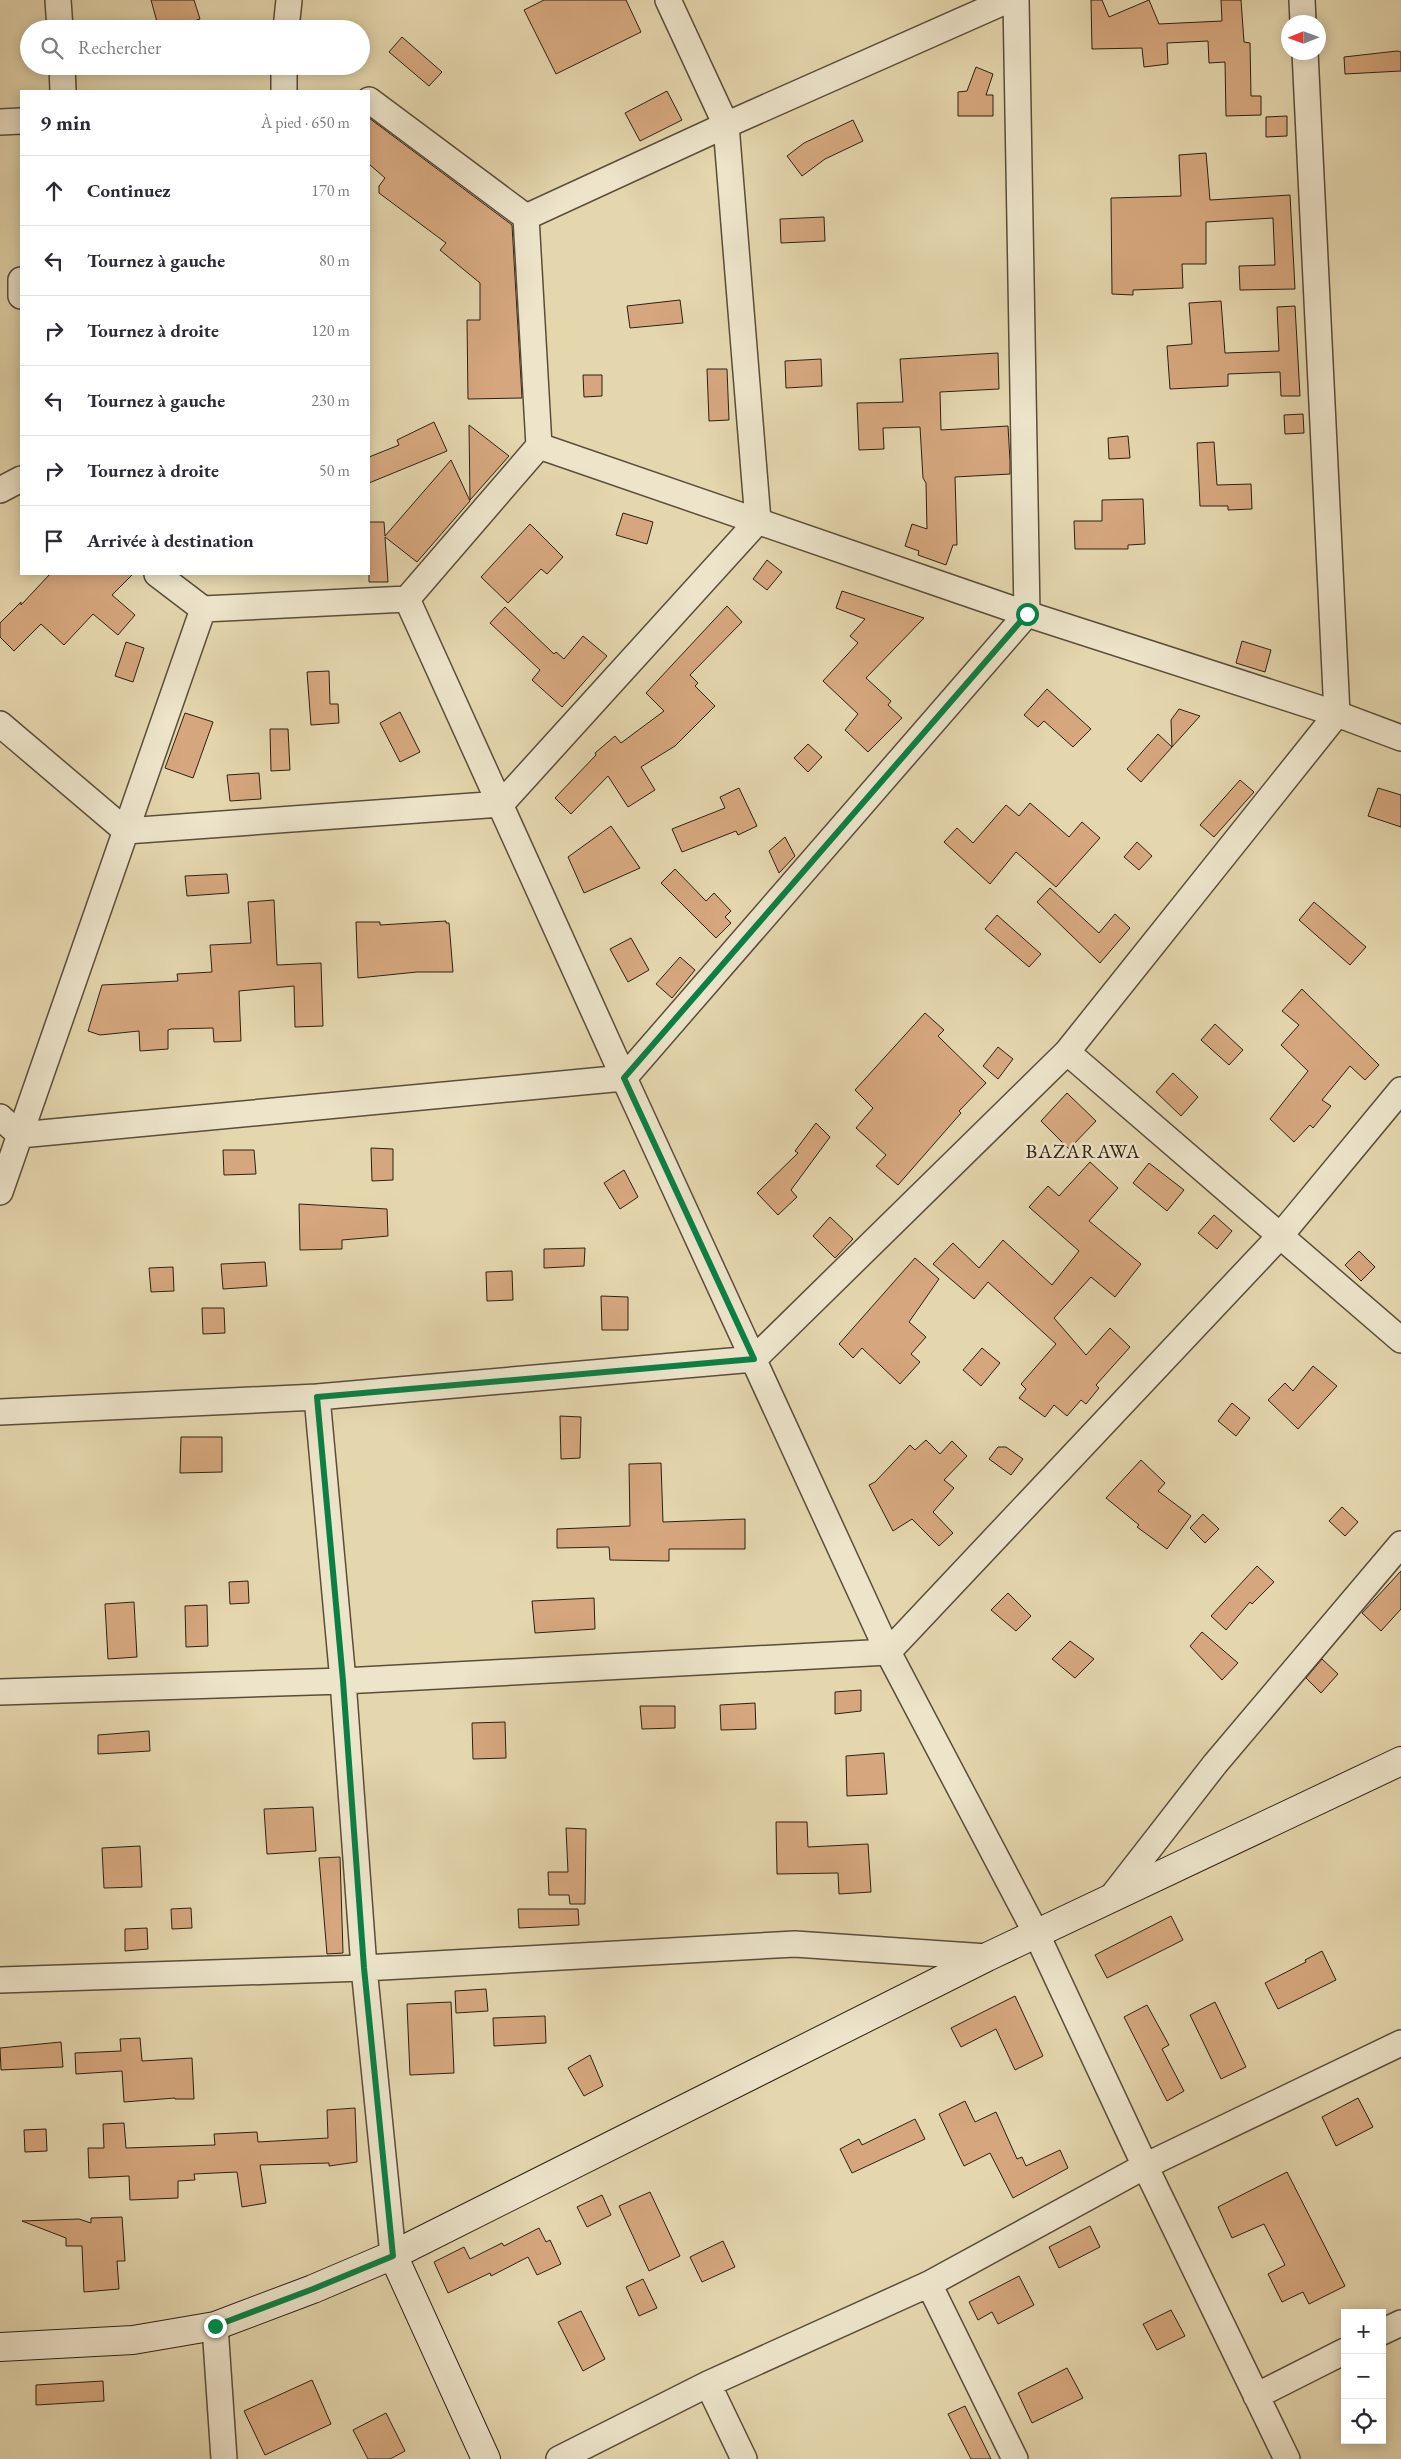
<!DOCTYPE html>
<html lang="fr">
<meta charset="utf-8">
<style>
body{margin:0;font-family:"EB Garamond",serif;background:#f2f2f3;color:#2b2b33}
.controls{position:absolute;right:15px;bottom:15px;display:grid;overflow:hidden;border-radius:0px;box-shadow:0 2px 12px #0003}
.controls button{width:45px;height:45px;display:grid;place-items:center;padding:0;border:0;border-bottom:1px solid #e1e1e2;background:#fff;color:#2b2b33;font:25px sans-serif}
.compass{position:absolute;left:1281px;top:15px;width:45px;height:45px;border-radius:50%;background:#fff;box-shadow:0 2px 12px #0003;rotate:269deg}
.stop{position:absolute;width:15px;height:15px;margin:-11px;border:4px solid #0b8043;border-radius:50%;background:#fff}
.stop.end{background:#0b8043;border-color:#fff;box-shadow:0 1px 5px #0008}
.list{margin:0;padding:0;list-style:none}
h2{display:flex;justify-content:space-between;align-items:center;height:65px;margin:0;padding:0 20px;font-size:21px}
h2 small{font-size:16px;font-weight:400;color:#7c7c81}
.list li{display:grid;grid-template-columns:32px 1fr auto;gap:15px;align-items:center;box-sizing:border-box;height:70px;padding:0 20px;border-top:1px solid #e1e1e2}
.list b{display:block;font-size:19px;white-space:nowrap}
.list em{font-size:16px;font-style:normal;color:#7c7c81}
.icon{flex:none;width:28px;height:28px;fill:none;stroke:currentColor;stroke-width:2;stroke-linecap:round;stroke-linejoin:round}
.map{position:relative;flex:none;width:1401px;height:2459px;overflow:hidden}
.search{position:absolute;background:#fff;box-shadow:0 2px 12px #0003;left:20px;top:20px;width:350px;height:55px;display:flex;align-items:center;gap:12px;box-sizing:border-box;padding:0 18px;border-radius:28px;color:#7c7c81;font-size:19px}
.panel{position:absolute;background:#fff;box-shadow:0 2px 12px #0003;left:20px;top:90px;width:350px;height:485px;border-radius:0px}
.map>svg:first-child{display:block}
</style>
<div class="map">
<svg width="1401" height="2459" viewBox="0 0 1401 2459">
<rect width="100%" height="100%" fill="#e4d6ad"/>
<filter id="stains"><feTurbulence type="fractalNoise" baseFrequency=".004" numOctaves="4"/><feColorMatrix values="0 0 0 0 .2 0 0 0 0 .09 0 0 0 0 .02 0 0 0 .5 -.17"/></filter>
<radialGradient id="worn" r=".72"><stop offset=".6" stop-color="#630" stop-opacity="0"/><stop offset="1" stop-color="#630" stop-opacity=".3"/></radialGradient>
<path fill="#d6a77e" stroke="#2c2113" d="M 151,0 L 194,0 L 200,19 L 168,29 L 159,29 Z
M 544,0 L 626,0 L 641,32 L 556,74 L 524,10 Z
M 1091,0 L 1102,0 L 1109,17 L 1149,0 L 1159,24 L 1222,21 L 1221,0 L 1241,0 L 1244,42 L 1250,43 L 1251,96 L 1261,96 L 1261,115 L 1226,116 L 1225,62 L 1209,63 L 1208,41 L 1167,43 L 1168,64 L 1144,67 L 1142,48 L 1092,49 Z
M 402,37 L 442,72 L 429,86 L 389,52 Z
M 1397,51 L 1401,52 L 1401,71 L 1345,74 L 1344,57 Z
M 976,67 L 993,74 L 986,95 L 993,95 L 993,116 L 958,116 L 958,92 L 967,91 Z
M 667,91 L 682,120 L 640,141 L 625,113 Z
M 1287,116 L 1287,136 L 1266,137 L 1266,117 Z
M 369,118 L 512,225 L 522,398 L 468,399 L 467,320 L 480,320 L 480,283 L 440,250 L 446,243 L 379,193 L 379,186 L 385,178 L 369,164 Z
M 853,120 L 863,141 L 825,159 L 802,176 L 787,156 L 804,143 Z
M 1206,153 L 1210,200 L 1290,195 L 1295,289 L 1240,290 L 1239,266 L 1275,265 L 1273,218 L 1206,222 L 1206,264 L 1182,264 L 1183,288 L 1133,290 L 1133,295 L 1112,294 L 1111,198 L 1181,196 L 1179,155 Z
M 824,217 L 825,241 L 781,243 L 780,219 Z
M 680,300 L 683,323 L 630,328 L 627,306 Z
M 1221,301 L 1225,353 L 1279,351 L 1277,307 L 1295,306 L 1300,396 L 1281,396 L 1280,372 L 1228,374 L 1228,386 L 1170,389 L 1167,346 L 1192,344 L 1189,303 Z
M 998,353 L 999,389 L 940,392 L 941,430 L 1008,426 L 1010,461 L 1010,474 L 955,477 L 957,545 L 953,545 L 946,565 L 918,555 L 919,551 L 905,546 L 912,524 L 927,529 L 926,483 L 923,478 L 920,427 L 883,428 L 884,449 L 859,450 L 857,403 L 903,402 L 900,359 Z
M 821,359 L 822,386 L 786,388 L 785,361 Z
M 707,369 L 727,369 L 729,420 L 709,421 Z
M 583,375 L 602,375 L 602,396 L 584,397 Z
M 1303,414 L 1304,433 L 1285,434 L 1284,415 Z
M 434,422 L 447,451 L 369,483 L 369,457 L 399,445 L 397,440 Z
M 469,425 L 509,456 L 470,500 Z
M 1128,436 L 1130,458 L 1109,459 L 1108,438 Z
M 1214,442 L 1217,485 L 1251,484 L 1252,509 L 1228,510 L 1228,506 L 1200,506 L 1197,443 Z
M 451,460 L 470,501 L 417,562 L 385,537 L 388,582 L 369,582 L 369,522 L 384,522 L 385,536 Z
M 1143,499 L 1145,544 L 1128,545 L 1128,549 L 1075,549 L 1074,521 L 1102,521 L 1102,500 Z
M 623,513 L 653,522 L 647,544 L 616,535 Z
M 530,524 L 563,557 L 547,574 L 541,569 L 508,603 L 481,577 Z
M 767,560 L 782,572 L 767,590 L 753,579 Z
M 50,574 L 133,574 L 112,595 L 135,615 L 118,635 L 93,614 L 64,645 L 41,624 L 14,651 L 0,637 L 0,623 L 21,602 L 21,605 Z
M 842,591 L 924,618 L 866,678 L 891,701 L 888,705 L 902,718 L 868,752 L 845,730 L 858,714 L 823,681 L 858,643 L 850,636 L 865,619 L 836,608 Z
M 727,606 L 742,622 L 690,675 L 698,683 L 695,686 L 715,706 L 675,746 L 641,767 L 655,790 L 628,807 L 608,776 L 571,814 L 555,798 L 596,755 L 595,753 L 615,736 L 621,743 L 664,711 L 646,693 Z
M 505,607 L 554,654 L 556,652 L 564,659 L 583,636 L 607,656 L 562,707 L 532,680 L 540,670 L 490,623 Z
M 1242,641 L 1271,650 L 1265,672 L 1236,663 Z
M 126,642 L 144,648 L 133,682 L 115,676 Z
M 329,671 L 330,704 L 338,704 L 339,723 L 311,725 L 307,672 Z
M 1047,689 L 1091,729 L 1073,747 L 1044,721 L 1038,727 L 1024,715 Z
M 1179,709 L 1200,716 L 1172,747 L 1171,720 Z
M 400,712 L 420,752 L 400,762 L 380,723 Z
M 185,713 L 213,722 L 193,778 L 165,768 Z
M 270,729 L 288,729 L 290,770 L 271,771 Z
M 1158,734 L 1172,747 L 1141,782 L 1127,769 Z
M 808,744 L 822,757 L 808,772 L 794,758 Z
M 259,773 L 261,799 L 230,801 L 227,775 Z
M 1240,780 L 1254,792 L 1214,837 L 1200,825 Z
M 739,788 L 757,826 L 738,835 L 736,831 L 682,852 L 672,829 L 725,808 L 720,797 Z
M 1378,788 L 1401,795 L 1401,827 L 1368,816 Z
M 1030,803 L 1069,837 L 1082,822 L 1100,838 L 1056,887 L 1016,852 L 990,884 L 944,842 L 957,828 L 973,843 L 1006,805 L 1019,816 Z
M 611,826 L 640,868 L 584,893 L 568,857 Z
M 785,837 L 795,856 L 779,873 L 769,851 Z
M 1137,842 L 1152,856 L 1139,870 L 1124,857 Z
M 675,869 L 706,901 L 714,893 L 731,911 L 725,917 L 731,923 L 716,938 L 661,883 Z
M 227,874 L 229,893 L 187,896 L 185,876 Z
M 1050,888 L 1099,933 L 1115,914 L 1130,928 L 1100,963 L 1037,902 Z
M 274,900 L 277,965 L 321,963 L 323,1026 L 295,1027 L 294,986 L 239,991 L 241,1041 L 214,1042 L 213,1028 L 171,1029 L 168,1030 L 168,1049 L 140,1051 L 139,1031 L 100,1035 L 88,1031 L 102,985 L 178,981 L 177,974 L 212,972 L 210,945 L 251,943 L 248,902 Z
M 1314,902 L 1366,947 L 1350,965 L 1299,920 Z
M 997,915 L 1041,954 L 1029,967 L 985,929 Z
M 446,921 L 446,923 L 449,923 L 453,972 L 417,972 L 358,978 L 356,922 L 380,922 L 380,925 Z
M 631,938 L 649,970 L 628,982 L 610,949 Z
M 680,957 L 695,970 L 672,998 L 656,984 Z
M 1302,989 L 1379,1065 L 1365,1080 L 1350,1066 L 1322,1100 L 1331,1106 L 1313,1128 L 1310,1125 L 1294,1142 L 1270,1119 L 1308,1071 L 1281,1045 L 1299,1025 L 1282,1011 Z
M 925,1013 L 944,1030 L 938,1036 L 986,1083 L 959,1111 L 961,1113 L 898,1185 L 876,1166 L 886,1155 L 856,1128 L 873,1108 L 855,1090 Z
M 1215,1024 L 1243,1050 L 1229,1065 L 1201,1040 Z
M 998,1047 L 1013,1059 L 998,1079 L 983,1066 Z
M 1173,1073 L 1198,1097 L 1181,1116 L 1156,1092 Z
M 1067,1093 L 1096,1121 L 1069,1149 L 1041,1121 Z
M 816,1123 L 830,1137 L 791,1190 L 797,1197 L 778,1215 L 757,1193 L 798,1153 L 795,1151 Z
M 371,1148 L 393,1149 L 393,1180 L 372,1181 Z
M 223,1150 L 254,1150 L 256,1174 L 224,1175 Z
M 1090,1162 L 1118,1188 L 1089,1221 L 1141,1264 L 1115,1297 L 1091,1277 L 1054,1318 L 1086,1355 L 1110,1328 L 1130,1347 L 1096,1385 L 1099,1388 L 1086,1404 L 1081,1400 L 1067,1416 L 1054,1405 L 1045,1417 L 1019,1398 L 1026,1389 L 1021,1384 L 1056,1344 L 988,1282 L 974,1299 L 933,1264 L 953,1243 L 979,1268 L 1003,1240 L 1052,1285 L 1079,1251 L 1029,1207 L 1048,1186 L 1059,1196 Z
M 1149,1163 L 1184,1190 L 1167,1211 L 1133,1183 Z
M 624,1170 L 638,1197 L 620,1209 L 604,1183 Z
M 299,1204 L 387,1209 L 388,1236 L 342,1240 L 342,1249 L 300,1250 Z
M 1214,1215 L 1232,1231 L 1217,1249 L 1198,1233 Z
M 830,1217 L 853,1239 L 835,1258 L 813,1236 Z
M 585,1248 L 584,1266 L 544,1268 L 544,1249 Z
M 1359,1251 L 1375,1267 L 1361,1281 L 1345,1265 Z
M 915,1258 L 939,1279 L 909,1322 L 926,1337 L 911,1354 L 920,1362 L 900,1384 L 862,1348 L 853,1358 L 839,1344 Z
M 265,1262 L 267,1286 L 223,1289 L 221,1264 Z
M 173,1267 L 174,1291 L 151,1292 L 149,1268 Z
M 512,1271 L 513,1300 L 487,1301 L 486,1272 Z
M 601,1296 L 628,1297 L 628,1330 L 602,1330 Z
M 202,1308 L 224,1308 L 225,1333 L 203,1334 Z
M 982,1348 L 1000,1363 L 981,1386 L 963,1370 Z
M 1313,1366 L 1337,1386 L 1298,1429 L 1268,1400 L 1285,1383 L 1293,1391 Z
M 1232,1403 L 1250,1418 L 1236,1436 L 1218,1421 Z
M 560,1416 L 581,1417 L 580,1458 L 561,1459 Z
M 181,1437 L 222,1437 L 222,1472 L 180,1473 Z
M 926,1440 L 940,1454 L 952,1441 L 967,1456 L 944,1480 L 954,1488 L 933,1512 L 953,1533 L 939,1546 L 912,1519 L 893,1531 L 869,1485 L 875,1482 L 910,1445 L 915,1450 Z
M 998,1447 L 1006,1447 L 1023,1459 L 1011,1475 L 989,1459 Z
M 1141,1460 L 1165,1483 L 1158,1491 L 1191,1516 L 1167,1549 L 1137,1527 L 1139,1525 L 1106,1498 Z
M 661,1463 L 663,1522 L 745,1519 L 745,1549 L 669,1549 L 669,1561 L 610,1560 L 609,1547 L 557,1548 L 557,1529 L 630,1526 L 629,1464 Z
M 1342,1507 L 1358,1522 L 1345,1536 L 1329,1521 Z
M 1203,1514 L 1219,1529 L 1205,1543 L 1190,1528 Z
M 1257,1566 L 1274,1582 L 1252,1604 L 1250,1602 L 1226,1630 L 1211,1616 Z
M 1401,1571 L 1401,1609 L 1381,1631 L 1362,1613 Z
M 248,1581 L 249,1603 L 230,1604 L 229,1582 Z
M 1008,1593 L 1031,1616 L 1016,1631 L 991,1610 Z
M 594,1598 L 595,1629 L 535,1633 L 532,1601 Z
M 134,1602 L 137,1657 L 108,1659 L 105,1604 Z
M 207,1605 L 208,1646 L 186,1647 L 185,1606 Z
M 1202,1632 L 1238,1663 L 1222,1680 L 1190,1646 Z
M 1070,1641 L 1094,1659 L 1075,1678 L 1052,1659 Z
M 1322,1659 L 1338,1674 L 1321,1693 L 1306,1678 Z
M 861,1690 L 861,1711 L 835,1714 L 835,1692 Z
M 755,1703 L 756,1729 L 721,1730 L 720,1705 Z
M 640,1706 L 675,1706 L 675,1728 L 642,1729 Z
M 505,1722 L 506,1758 L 473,1759 L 472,1723 Z
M 149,1731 L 150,1751 L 98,1754 L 98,1735 Z
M 884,1753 L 887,1794 L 847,1796 L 846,1756 Z
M 313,1807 L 316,1851 L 267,1854 L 264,1809 Z
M 776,1822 L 807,1822 L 808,1847 L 868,1844 L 871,1892 L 839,1894 L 838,1873 L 777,1874 Z
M 566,1828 L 586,1829 L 585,1904 L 570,1904 L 569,1895 L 549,1895 L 548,1872 L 568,1872 Z
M 140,1846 L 142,1887 L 104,1888 L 102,1848 Z
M 340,1857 L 343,1953 L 327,1954 L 319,1858 Z
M 191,1908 L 192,1928 L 172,1929 L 171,1909 Z
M 518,1909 L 578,1909 L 579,1925 L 519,1928 Z
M 1171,1916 L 1183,1940 L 1107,1978 L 1095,1955 Z
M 147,1928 L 148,1949 L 125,1951 L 125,1929 Z
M 1322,1951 L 1336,1980 L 1278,2009 L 1265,1983 L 1306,1962 L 1305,1960 Z
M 486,1989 L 488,2011 L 456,2013 L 455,1991 Z
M 1015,1996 L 1043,2056 L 1015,2070 L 996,2029 L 961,2047 L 951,2028 Z
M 451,2002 L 454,2073 L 410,2075 L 407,2004 Z
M 1215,2002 L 1246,2067 L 1221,2079 L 1190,2015 Z
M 1147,2005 L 1169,2045 L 1162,2049 L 1184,2091 L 1167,2101 L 1124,2017 Z
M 545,2016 L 546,2043 L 494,2046 L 493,2018 Z
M 140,2038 L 142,2061 L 192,2058 L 194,2099 L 175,2099 L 175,2098 L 124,2102 L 122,2071 L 76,2074 L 75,2053 L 121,2051 L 120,2039 Z
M 61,2042 L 63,2067 L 1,2070 L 0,2048 Z
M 590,2055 L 603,2086 L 584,2096 L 568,2068 Z
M 1358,2098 L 1373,2127 L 1336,2146 L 1322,2117 Z
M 965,2101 L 975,2122 L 996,2112 L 1017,2159 L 1022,2157 L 1026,2166 L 1060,2150 L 1068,2168 L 1013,2198 L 990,2153 L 964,2166 L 939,2114 Z
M 355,2108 L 357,2162 L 329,2166 L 329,2163 L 260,2165 L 266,2203 L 242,2207 L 237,2172 L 194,2174 L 195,2180 L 178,2181 L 178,2198 L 130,2200 L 129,2176 L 89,2178 L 88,2148 L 104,2148 L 103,2124 L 124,2123 L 126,2148 L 215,2145 L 214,2134 L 257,2132 L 258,2142 L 328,2138 L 327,2110 Z
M 915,2119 L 925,2139 L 852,2173 L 840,2149 L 859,2139 L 862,2145 Z
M 46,2129 L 47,2151 L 25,2152 L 24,2130 Z
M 1287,2172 L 1345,2286 L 1309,2304 L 1303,2292 L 1282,2302 L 1268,2274 L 1285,2265 L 1264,2224 L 1232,2238 L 1218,2207 Z
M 650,2192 L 680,2256 L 649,2271 L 619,2206 Z
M 602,2195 L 611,2215 L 587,2227 L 577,2207 Z
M 122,2217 L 125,2261 L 117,2261 L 119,2289 L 84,2292 L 82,2246 L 66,2246 L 66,2238 L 22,2221 L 79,2219 L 91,2223 L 91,2218 Z
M 1090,2226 L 1100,2247 L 1059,2268 L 1049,2247 Z
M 539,2228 L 546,2242 L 550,2240 L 561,2264 L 537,2275 L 528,2257 L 491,2276 L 490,2273 L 448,2293 L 434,2262 L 464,2247 L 470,2259 L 502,2243 L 504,2246 Z
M 723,2241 L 735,2267 L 702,2282 L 690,2257 Z
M 1019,2276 L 1034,2305 L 998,2324 L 992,2312 L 978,2320 L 969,2302 Z
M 643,2279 L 657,2308 L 639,2316 L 626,2287 Z
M 1171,2310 L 1185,2336 L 1157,2350 L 1143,2324 Z
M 581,2311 L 605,2359 L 583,2371 L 558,2322 Z
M 1067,2368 L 1083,2398 L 1032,2423 L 1018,2393 Z
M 312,2380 L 331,2424 L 265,2455 L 244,2411 Z
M 103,2381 L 104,2401 L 36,2405 L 36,2385 Z
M 965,2406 L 991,2459 L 971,2459 L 948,2414 Z
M 386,2413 L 405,2451 L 390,2459 L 368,2459 L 353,2430 Z"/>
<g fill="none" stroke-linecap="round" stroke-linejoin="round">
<g stroke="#5a4e3a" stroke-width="28">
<path id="minor" d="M 58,0 L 60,29
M 1302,0 L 1303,22
M 286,29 L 289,0
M 62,66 L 63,91
M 284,91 L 284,66
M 0,122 L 21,121
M 526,217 L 726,125 L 1008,0
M 21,280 L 21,296
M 539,446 L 1027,614 L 1337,714 L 1401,738
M 0,490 L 21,479
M 157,574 L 203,609 L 407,599 L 539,446 L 526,217 L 369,100
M 407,599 L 624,1078 L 888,1652 L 1037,1935 L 1145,2166 L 1287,2459
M 0,724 L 126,831 L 501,804 L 758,521 L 726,125 L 668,0
M 1067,1052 L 1401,1340
M 0,1117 L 20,1135 L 624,1078 L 1027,614 L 1016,0
M 0,1192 L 203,609
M 317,1397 L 343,1681 L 364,1968 L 393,2255
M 0,1412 L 317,1397 L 754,1359 L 1067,1052 L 1337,714 L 1305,52
M 0,1692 L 343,1681 L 888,1652 L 1280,1236 L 1401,1090
M 1110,1899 L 1215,1764 L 1401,1544
M 0,1980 L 364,1968 L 795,1944 L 987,1957
M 929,2284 L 1015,2459
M 215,2326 L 224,2459
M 1382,2332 L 1401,2323
M 708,2384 L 744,2459
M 1256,2396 L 1345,2351
M 559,2459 L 708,2384 L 929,2284 L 1145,2166 L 1401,2043"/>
</g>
<g stroke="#2c2113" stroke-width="30">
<path id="secondary" d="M 393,2255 L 486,2459
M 0,2347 L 133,2340 L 215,2326 L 313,2289 L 393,2255 L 987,1957 L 1401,1761"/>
</g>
<use href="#minor" stroke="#ede4ca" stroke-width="25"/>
<use href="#secondary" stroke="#ede4ca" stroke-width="28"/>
</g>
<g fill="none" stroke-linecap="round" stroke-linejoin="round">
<path stroke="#0b8043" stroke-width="6" d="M 215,2326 L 313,2289 L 393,2256 L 364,1968 L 343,1681 L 317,1397 L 754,1359 L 624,1078 L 1027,614"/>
</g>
<g text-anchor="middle" stroke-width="5" stroke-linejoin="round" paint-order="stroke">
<g font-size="20" letter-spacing="1" fill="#2c2113" stroke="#ede4ca">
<text x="1083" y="1158">BAZARAWA</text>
</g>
</g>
<rect width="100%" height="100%" filter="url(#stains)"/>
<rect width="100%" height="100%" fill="url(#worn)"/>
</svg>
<div class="controls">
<button>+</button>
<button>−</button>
<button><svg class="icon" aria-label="locate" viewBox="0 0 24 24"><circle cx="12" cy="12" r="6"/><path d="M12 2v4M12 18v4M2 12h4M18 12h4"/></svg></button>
</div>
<svg class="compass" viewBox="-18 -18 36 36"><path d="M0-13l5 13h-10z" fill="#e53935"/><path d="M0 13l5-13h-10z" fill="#7c7c81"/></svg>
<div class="stop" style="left:1027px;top:614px"></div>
<div class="stop end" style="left:215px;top:2326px"></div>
<div class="search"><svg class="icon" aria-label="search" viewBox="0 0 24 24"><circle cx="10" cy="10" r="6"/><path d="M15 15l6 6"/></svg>Rechercher</div>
<section class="panel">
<h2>9 min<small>À pied · 650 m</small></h2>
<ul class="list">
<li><svg class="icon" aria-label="ahead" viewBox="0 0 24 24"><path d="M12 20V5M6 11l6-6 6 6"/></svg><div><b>Continuez</b></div><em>170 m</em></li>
<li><svg class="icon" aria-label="left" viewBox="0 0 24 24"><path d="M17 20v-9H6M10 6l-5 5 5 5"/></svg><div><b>Tournez à gauche</b></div><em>80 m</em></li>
<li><svg class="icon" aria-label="right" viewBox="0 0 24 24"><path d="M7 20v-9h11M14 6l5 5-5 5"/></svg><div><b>Tournez à droite</b></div><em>120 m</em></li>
<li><svg class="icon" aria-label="left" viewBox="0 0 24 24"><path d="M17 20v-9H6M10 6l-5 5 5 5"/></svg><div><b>Tournez à gauche</b></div><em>230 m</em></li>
<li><svg class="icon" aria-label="right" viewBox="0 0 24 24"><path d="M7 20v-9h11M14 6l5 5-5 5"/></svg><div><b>Tournez à droite</b></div><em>50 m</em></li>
<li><svg class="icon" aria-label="arrive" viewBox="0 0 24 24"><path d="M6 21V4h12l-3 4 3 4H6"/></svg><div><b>Arrivée à destination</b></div></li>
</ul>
</section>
</div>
